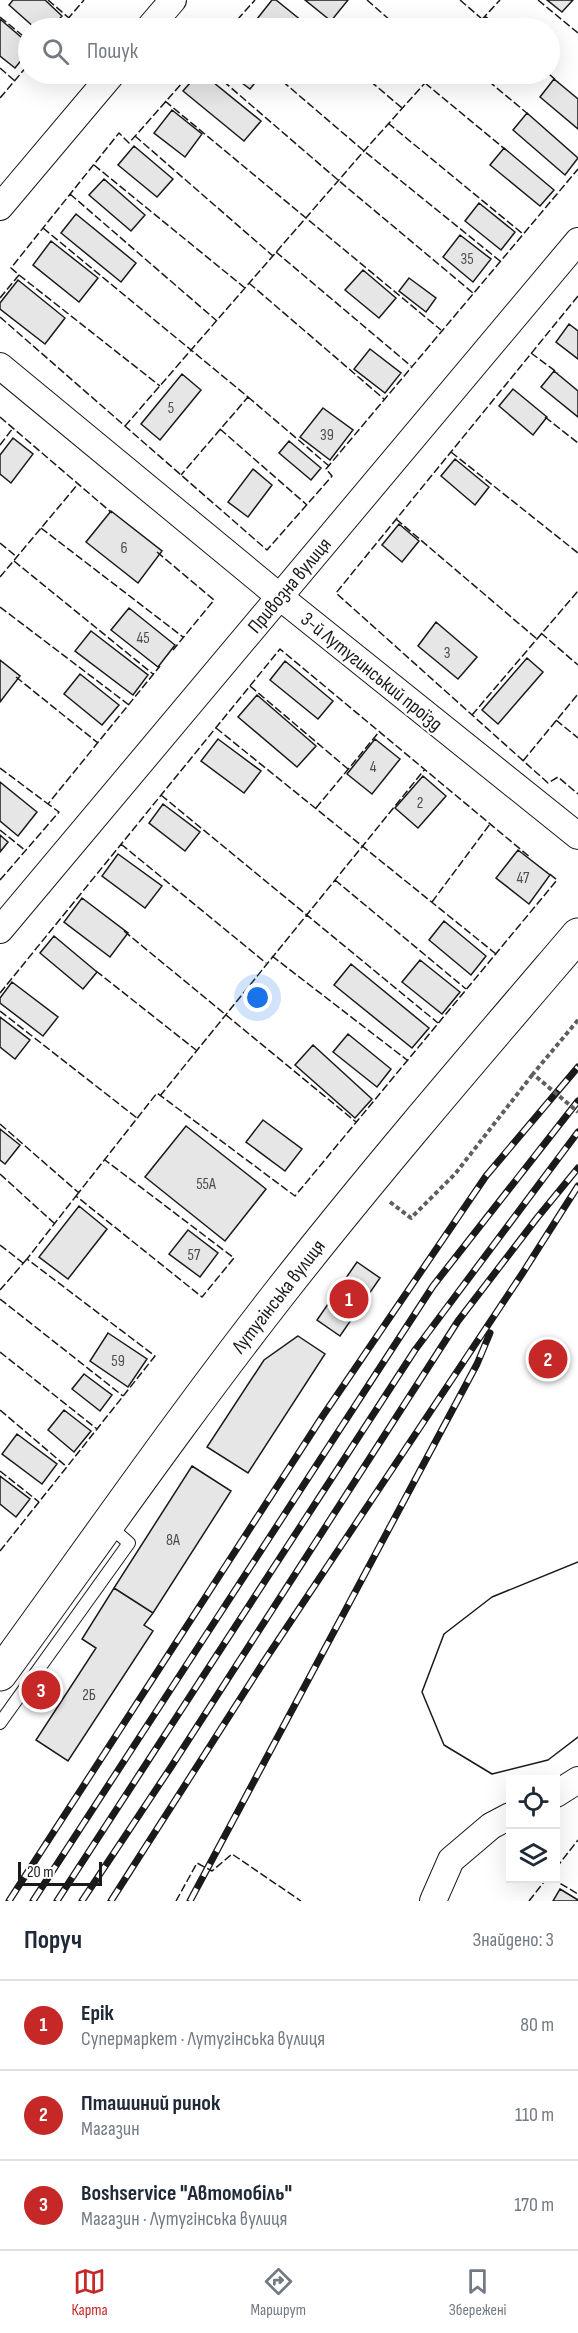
<!DOCTYPE html>
<html lang="uk">
<meta charset="utf-8">
<style>
body{margin:0;font-family:"Sofia Sans Condensed",sans-serif;background:#f2f2f3;color:#1f2937}
.controls{position:absolute;right:18px;bottom:18px;display:grid;overflow:hidden;border-radius:0px;box-shadow:0 6px 24px #0002}
.controls button{width:54px;height:54px;display:grid;place-items:center;padding:0;border:0;border-bottom:2px solid #e0e1e3;background:#fff;color:#1f2937;font:30px sans-serif}
.scale{position:absolute;left:18px;bottom:15px;width:84px;box-sizing:border-box;padding-left:6px;border:3px solid #1a1a1a;border-top:0;font-size:16px;line-height:21px;white-space:nowrap;color:#1a1a1a;-webkit-text-stroke:4px #fff;paint-order:stroke}
.you{position:absolute;left:258px;top:998px;width:21px;height:21px;margin:-15px;border:4px solid #fff;border-radius:50%;background:#1a73e8;box-shadow:0 0 0 9px #1a73e833}
.badge{display:grid;place-items:center;width:39px;height:39px;border-radius:50%;background:#c62828;color:#fff;font-size:20px;font-weight:700}
.pin{position:absolute;translate:-50% -50%;border:3px solid #fff;box-shadow:0 2px 6px #0006}
.list{margin:0;padding:0;list-style:none}
h2{display:flex;justify-content:space-between;align-items:center;height:78px;margin:0;padding:0 24px;font-size:26px}
h2 small{font-size:20px;font-weight:400;color:#747a83}
.list li{display:grid;grid-template-columns:39px 1fr auto;gap:18px;align-items:center;box-sizing:border-box;height:90px;padding:0 24px;border-top:2px solid #e0e1e3}
.list b{display:block;font-size:22px;white-space:nowrap}
.list p{margin:0;font-size:20px;white-space:nowrap;color:#747a83}
.list em{font-size:20px;font-style:normal;color:#747a83}
.icon{flex:none;width:33px;height:33px;fill:none;stroke:currentColor;stroke-width:2;stroke-linecap:round;stroke-linejoin:round}
.map{position:relative;flex:none;width:578px;height:1901px;overflow:hidden}
.search{position:absolute;background:#fff;box-shadow:0 6px 24px #0002;left:18px;right:18px;top:18px;height:66px;display:flex;align-items:center;gap:15px;box-sizing:border-box;padding:0 21px;border-radius:33px;color:#747a83;font-size:22px}
.sheet{height:348px;background:#fff}
nav{display:flex;justify-content:space-around;align-items:center;box-sizing:border-box;height:84px;border-top:2px solid #e0e1e3;background:#fff;font-size:16px;color:#747a83}
nav a{display:grid;justify-items:center;gap:3px}
nav .on{color:#c62828}
.map>svg:first-child{display:block}
</style>
<div class="map">
<svg width="578" height="1901" viewBox="0 0 578 1901">
<rect width="100%" height="100%" fill="#fff"/>
<path fill="#e6e6e6" stroke="#1a1a1a" stroke-width="1.5" d="M 13,0 L 45,0 L 62,16 L 51,28 L 35,28 L 9,5 Z
M 272,0 L 276,0 L 307,25 L 304,28 L 259,28 L 253,24 Z
M 305,0 L 348,0 L 331,21 Z
M 547,0 L 573,0 L 562,12 Z
M 0,19 L 28,43 L 28,52 L 15,68 L 0,56 Z
M 198,74 L 203,74 L 261,121 L 244,141 L 183,91 Z
M 230,74 L 262,74 L 250,89 Z
M 554,79 L 578,99 L 578,129 L 540,97 Z
M 172,110 L 202,134 L 185,157 L 154,133 Z
M 527,113 L 578,158 L 565,175 L 513,130 Z
M 134,146 L 173,179 L 157,197 L 118,165 Z
M 504,148 L 554,190 L 540,206 L 490,165 Z
M 104,179 L 145,215 L 131,231 L 89,195 Z
M 479,203 L 515,232 L 501,250 L 465,221 Z
M 76,214 L 136,263 L 121,282 L 61,233 Z
M 460,235 L 491,259 L 473,282 L 443,257 Z
M 51,241 L 98,278 L 79,302 L 33,265 Z
M 363,270 L 396,298 L 379,318 L 345,290 Z
M 409,278 L 436,298 L 426,312 L 399,291 Z
M 18,280 L 65,318 L 45,344 L 0,309 L 0,303 Z
M 569,324 L 578,331 L 578,359 L 556,342 Z
M 370,349 L 401,373 L 385,393 L 354,369 Z
M 554,371 L 578,391 L 578,417 L 541,387 Z
M 182,374 L 201,390 L 160,440 L 141,424 Z
M 513,389 L 547,417 L 533,435 L 499,406 Z
M 323,408 L 353,430 L 330,460 L 300,437 Z
M 13,438 L 33,454 L 11,483 L 0,474 L 0,455 Z
M 289,441 L 321,468 L 311,480 L 279,453 Z
M 455,459 L 489,487 L 475,505 L 441,476 Z
M 253,469 L 272,485 L 248,517 L 228,502 Z
M 111,511 L 162,551 L 138,583 L 86,542 Z
M 399,524 L 419,541 L 402,562 L 382,545 Z
M 129,608 L 175,645 L 158,667 L 111,630 Z
M 436,622 L 477,657 L 458,679 L 418,646 Z
M 91,631 L 148,675 L 133,695 L 75,651 Z
M 527,658 L 543,672 L 498,724 L 482,710 Z
M 0,660 L 20,676 L 0,702 Z
M 285,661 L 333,701 L 318,719 L 270,680 Z
M 80,674 L 119,705 L 102,725 L 64,694 Z
M 257,695 L 316,746 L 297,767 L 238,717 Z
M 218,739 L 261,771 L 244,793 L 201,761 Z
M 375,739 L 400,759 L 372,794 L 347,774 Z
M 423,776 L 446,796 L 418,828 L 395,808 Z
M 0,782 L 37,812 L 18,836 L 0,821 Z
M 163,804 L 200,832 L 185,851 L 149,823 Z
M 0,835 L 8,842 L 0,852 Z
M 518,850 L 550,875 L 529,904 L 496,878 Z
M 118,854 L 162,886 L 145,908 L 102,876 Z
M 82,898 L 128,933 L 110,957 L 64,922 Z
M 444,921 L 486,956 L 471,975 L 429,940 Z
M 54,936 L 97,972 L 83,989 L 40,953 Z
M 420,960 L 460,992 L 442,1014 L 402,982 Z
M 351,964 L 429,1028 L 412,1048 L 334,985 Z
M 12,982 L 58,1017 L 43,1036 L 0,1003 L 0,998 Z
M 0,1017 L 30,1040 L 15,1059 L 0,1047 Z
M 348,1034 L 391,1069 L 377,1087 L 333,1052 Z
M 313,1045 L 372,1099 L 355,1118 L 295,1065 Z
M 263,1120 L 302,1149 L 285,1171 L 246,1142 Z
M 186,1126 L 266,1189 L 225,1241 L 145,1177 Z
M 0,1129 L 20,1145 L 5,1164 L 0,1160 Z
M 79,1206 L 107,1229 L 68,1279 L 39,1257 Z
M 188,1230 L 218,1253 L 200,1277 L 169,1254 Z
M 357,1262 L 380,1278 L 340,1336 L 317,1320 Z
M 108,1333 L 147,1359 L 128,1387 L 90,1361 Z
M 298,1336 L 325,1354 L 248,1473 L 207,1447 L 264,1360 Z
M 84,1374 L 112,1395 L 100,1411 L 72,1389 Z
M 64,1410 L 91,1431 L 74,1452 L 48,1430 Z
M 17,1434 L 57,1464 L 42,1484 L 2,1454 Z
M 192,1466 L 231,1491 L 153,1613 L 114,1588 Z
M 0,1476 L 30,1499 L 16,1517 L 0,1504 Z
M 114,1588 L 153,1613 L 144,1625 L 153,1631 L 68,1761 L 36,1740 L 96,1648 L 82,1639 Z
M 560,1889 L 578,1900 L 578,1901 L 553,1901 Z"/>
<g fill="none" stroke-linecap="round" stroke-linejoin="round">
<g stroke="#1a1a1a" stroke-width="14">
<path id="lane" d="M 0,1723 L 129,1543 L 108,1525"/>
</g>
<g stroke="#1a1a1a" stroke-width="28">
<path id="street" d="M 149,28 L 173,0
M 0,207 L 112,74
M 0,366 L 280,597 L 578,836
M 0,930 L 578,241
M 556,1794 L 578,1780
M 433,1901 L 451,1860 L 491,1826 L 510,1816"/>
</g>
<g stroke="#1a1a1a" stroke-width="35">
<path id="primary" d="M 0,1674 C 93,1546 184,1415 282,1290 C 377,1169 478,1052 578,935"/>
</g>
<path stroke="#5f5f5f" stroke-width="4" stroke-dasharray="4.5 3" stroke-linecap="butt" d="M 390,1202 L 411,1218 L 455,1174 L 533,1074"/>
<use href="#lane" stroke="#fff" stroke-width="12"/>
<use href="#street" stroke="#fff" stroke-width="26"/>
<use href="#primary" stroke="#fff" stroke-width="33"/>
<path stroke="#1a1a1a" stroke-width="1.5" d="M 578,1562 L 492,1597 L 444,1634 L 422,1692 L 444,1745 L 492,1774 L 548,1760 L 578,1737"/>
<g stroke="#1a1a1a" stroke-width="7">
<path id="rail" d="M 9,1901 L 322,1417 L 486,1176 L 578,1067
M 33,1901 L 433,1286 L 578,1101
M 57,1901 L 415,1350 L 578,1132
M 82,1901 L 171,1767 L 458,1321 L 537,1218 L 578,1168
M 111,1901 L 263,1663 L 522,1274 L 578,1186
M 190,1901 L 477,1364 L 490,1333"/>
</g>
<use href="#rail" stroke="#fff" stroke-width="4.5" stroke-dasharray="14" stroke-linecap="butt"/>
<path stroke="#5f5f5f" stroke-width="4" stroke-dasharray="4.5 3" stroke-linecap="butt" d="M 578,1020 L 533,1074 L 578,1112"/>
<path stroke="#1a1a1a" stroke-width="1.5" stroke-dasharray="8 3" stroke-linecap="butt" d="M 48,0 L 69,18
M 367,0 L 399,28
M 460,0 L 482,19
M 538,0 L 578,33
M 485,16 L 499,28
M 0,17 L 28,40
M 60,28 L 84,0
M 230,28 L 255,0
M 474,28 L 500,0
M 0,68 L 15,81
M 215,74 L 338,180 L 473,293
M 274,74 L 364,151 L 500,261
M 362,74 L 402,108
M 480,74 L 528,114
M 549,74 L 558,82
M 425,83 L 506,150
M 0,98 L 28,65
M 165,101 L 441,330
M 388,123 L 523,234
M 135,136 L 273,256
M 94,165 L 245,288
M 70,194 L 217,321
M 43,228 L 248,397 L 181,475
M 276,252 L 411,366
M 19,275 L 160,386
M 249,283 L 384,399
M 578,296 L 336,593 L 548,783 L 558,777 L 578,794
M 0,298 L 19,275 L 11,268 L 119,133 L 129,143 L 190,74
M 0,317 L 267,550 L 332,476 L 326,469 L 578,169
M 531,353 L 558,373
M 248,397 L 329,466
M 0,417 L 112,513
M 545,417 L 578,443
M 125,426 L 364,151 L 433,74
M 220,429 L 307,505
M 0,445 L 13,428
M 451,452 L 578,553
M 396,519 L 537,639
M 41,528 L 183,637
M 0,543 L 17,557
M 157,552 L 214,600 L 173,650
M 14,561 L 153,674
M 0,577 L 78,484
M 0,607 L 129,705
M 541,633 L 578,665
M 16,677 L 98,743
M 250,686 L 348,769
M 472,715 L 578,591
M 556,720 L 578,738
M 216,728 L 496,954
M 523,761 L 578,694
M 0,768 L 48,804
M 161,795 L 438,1023
M 316,808 L 379,732
M 0,830 L 26,851
M 121,844 L 266,963
M 0,880 L 59,812 L 48,804 L 160,666
M 335,880 L 466,989
M 432,902 L 490,824
M 124,931 L 356,1122
M 272,956 L 407,1060
M 96,971 L 196,1050
M 0,993 L 280,649 L 531,858
M 0,1011 L 137,1118
M 160,1096 L 425,769
M 0,1124 L 79,1193
M 0,1174 L 55,1224
M 76,1196 L 157,1093 L 295,1196 L 557,880 L 547,872
M 0,1245 L 23,1263
M 0,1290 L 27,1259
M 0,1299 L 123,1396
M 0,1352 L 97,1429
M 0,1410 L 67,1467
M 0,1471 L 39,1502
M 0,1551 L 155,1356 L 27,1259 L 76,1196 L 202,1297 L 234,1258 L 105,1160
M 556,1868 L 578,1840
M 551,1878 L 578,1894
M 176,1901 L 197,1863 L 212,1871 L 232,1854 L 301,1901
M 529,1901 L 547,1878"/>
</g>
<g text-anchor="middle" stroke-width="4.5" stroke-linejoin="round" paint-order="stroke">
<g font-size="16" fill="#4d4d4d">
<text x="467" y="264">35</text>
<text x="171" y="413">5</text>
<text x="327" y="440">39</text>
<text x="124" y="553">6</text>
<text x="143" y="643">45</text>
<text x="447" y="658">3</text>
<text x="373" y="772">4</text>
<text x="420" y="808">2</text>
<text x="523" y="883">47</text>
<text x="206" y="1189">55А</text>
<text x="194" y="1260">57</text>
<text x="118" y="1366">59</text>
<text x="173" y="1545">8А</text>
<text x="89" y="1700">2Б</text>
</g>
<g font-size="20" fill="#1a1a1a" stroke="#fff">
<text transform="translate(289 585) rotate(-50)" y="7">Привозна вулиця</text>
<text transform="translate(372 671) rotate(39)" y="7">3-й Лутугинський проїзд</text>
<text transform="translate(278 1296) rotate(-52)" y="7">Лутугінська вулиця</text>
</g>
</g>
</svg>
<div class="controls">
<button><svg class="icon" aria-label="locate" viewBox="0 0 24 24"><circle cx="12" cy="12" r="6"/><path d="M12 2v4M12 18v4M2 12h4M18 12h4"/></svg></button>
<button><svg class="icon" aria-label="layers" viewBox="0 0 24 24"><path d="M12 4l9 5-9 5-9-5zM3 14l9 5 9-5"/></svg></button>
</div>
<div class="scale">20 m</div>
<div class="you"></div>
<div class="pin badge" style="left:349px;top:1299px">1</div>
<div class="pin badge" style="left:548px;top:1359px">2</div>
<div class="pin badge" style="left:41px;top:1690px">3</div>
<div class="search"><svg class="icon" aria-label="search" viewBox="0 0 24 24"><circle cx="10" cy="10" r="6"/><path d="M15 15l6 6"/></svg>Пошук</div>
</div>
<section class="sheet">
<h2>Поруч<small>Знайдено: 3</small></h2>
<ul class="list">
<li><span class="badge">1</span><div><b>Ерік</b><p>Супермаркет · Лутугінська вулиця</p></div><em>80 m</em></li>
<li><span class="badge">2</span><div><b>Пташиний ринок</b><p>Магазин</p></div><em>110 m</em></li>
<li><span class="badge">3</span><div><b>Boshservice &quot;Автомобіль&quot;</b><p>Магазин · Лутугінська вулиця</p></div><em>170 m</em></li>
</ul>
</section>
<nav>
<a class="on"><svg class="icon" aria-label="map" viewBox="0 0 24 24"><path d="M3 6l6-2 6 2 6-2v14l-6 2-6-2-6 2zM9 4v14M15 6v14"/></svg>Карта</a>
<a><svg class="icon" aria-label="directions" viewBox="0 0 24 24"><path d="M12 3l9 9-9 9-9-9zM9 14v-3h6M13 9l2 2-2 2"/></svg>Маршрут</a>
<a><svg class="icon" aria-label="saved" viewBox="0 0 24 24"><path d="M7 4h10v16l-5-4-5 4z"/></svg>Збережені</a>
</nav>
